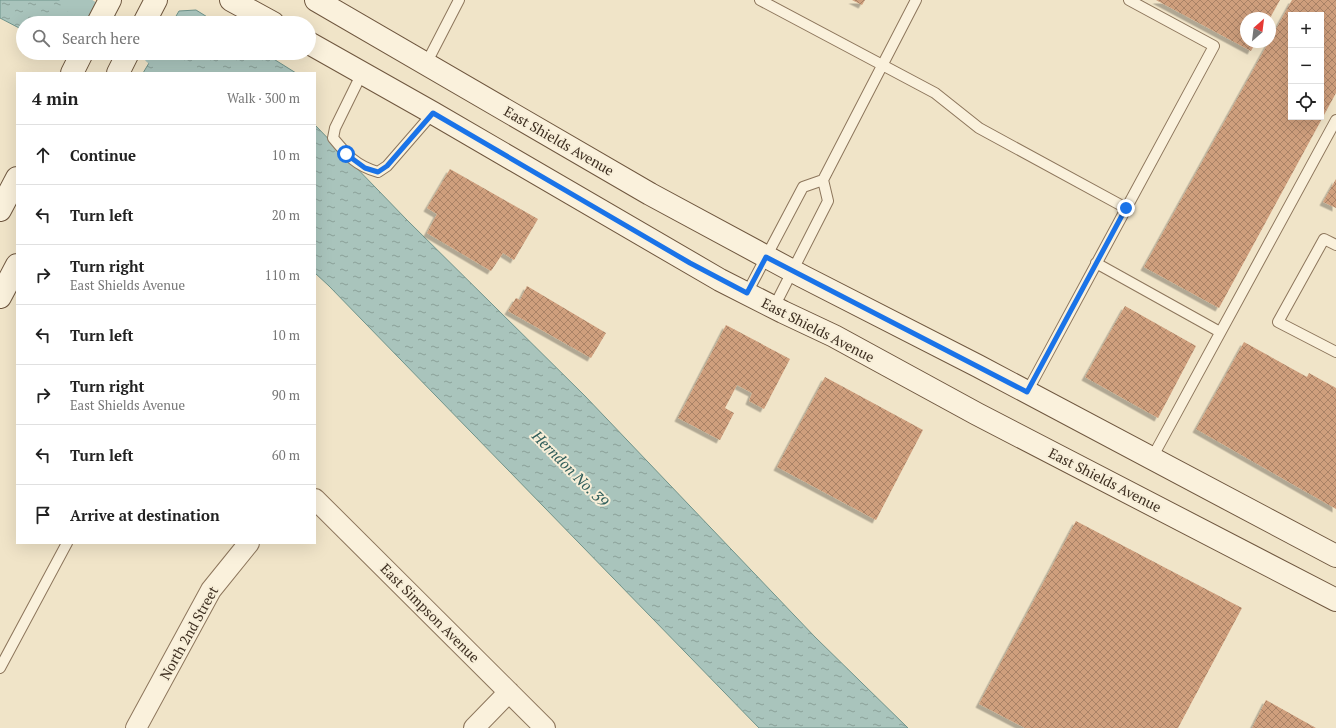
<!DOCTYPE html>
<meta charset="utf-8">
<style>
body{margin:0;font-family:"PT Serif",serif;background:#f2f2f2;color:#222}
.controls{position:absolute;right:12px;top:12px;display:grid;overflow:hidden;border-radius:0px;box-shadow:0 4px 16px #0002}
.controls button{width:36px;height:36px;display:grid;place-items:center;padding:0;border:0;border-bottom:1px solid #e0e0e0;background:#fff;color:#222;font:20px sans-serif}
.compass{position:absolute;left:1240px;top:12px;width:36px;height:36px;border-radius:50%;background:#fff;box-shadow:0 4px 16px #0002;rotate:28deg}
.stop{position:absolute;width:12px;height:12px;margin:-9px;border:3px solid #1a73e8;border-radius:50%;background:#fff}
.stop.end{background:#1a73e8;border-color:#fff;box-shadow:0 1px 4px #0008}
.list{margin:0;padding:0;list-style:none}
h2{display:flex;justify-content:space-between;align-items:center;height:52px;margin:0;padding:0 16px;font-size:17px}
h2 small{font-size:13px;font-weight:400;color:#767676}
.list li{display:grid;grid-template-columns:26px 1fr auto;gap:12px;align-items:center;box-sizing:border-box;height:60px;padding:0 16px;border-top:1px solid #e0e0e0}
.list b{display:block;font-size:15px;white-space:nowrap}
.list p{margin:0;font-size:13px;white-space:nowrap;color:#767676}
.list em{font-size:13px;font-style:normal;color:#767676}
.icon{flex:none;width:22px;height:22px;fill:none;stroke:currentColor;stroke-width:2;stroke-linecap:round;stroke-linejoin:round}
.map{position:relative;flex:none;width:1336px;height:728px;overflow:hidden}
.search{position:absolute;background:#fff;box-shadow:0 4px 16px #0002;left:16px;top:16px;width:300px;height:44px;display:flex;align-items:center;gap:10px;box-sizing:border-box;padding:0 14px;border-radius:22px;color:#767676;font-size:15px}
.panel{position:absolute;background:#fff;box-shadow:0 4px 16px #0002;left:16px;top:72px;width:300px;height:472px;border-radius:0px}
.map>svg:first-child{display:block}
</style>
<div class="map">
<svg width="1336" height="728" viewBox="0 0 1336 728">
<defs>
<pattern id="water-ripples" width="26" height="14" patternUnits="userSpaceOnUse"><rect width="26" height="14" fill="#a9c4bc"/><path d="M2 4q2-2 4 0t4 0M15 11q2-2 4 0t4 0" fill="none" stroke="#8ba098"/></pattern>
<pattern id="building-cross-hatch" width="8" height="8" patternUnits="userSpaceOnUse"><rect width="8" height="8" fill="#cf9f7d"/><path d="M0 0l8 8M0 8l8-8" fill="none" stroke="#a98266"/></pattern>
<filter id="shadow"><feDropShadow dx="-3.5" dy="3.5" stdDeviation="0" flood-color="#0004"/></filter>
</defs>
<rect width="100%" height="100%" fill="#f0e4c8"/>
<path fill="url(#water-ripples)" stroke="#6f938a" d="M 0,0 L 83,0 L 72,23 L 23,23 L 23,30 L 0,18 Z
M 196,10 L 217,23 L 172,23 L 179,11 Z
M 155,53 L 264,53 L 296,73 L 143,73 Z
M 315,125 L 407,220 L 585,396 L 815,637 L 908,728 L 759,728 L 329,286 L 315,273 Z"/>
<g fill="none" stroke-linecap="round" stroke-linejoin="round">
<path stroke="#a9c4bc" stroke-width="23" d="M 71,0 L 107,23
M 154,53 L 179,73"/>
</g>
<path fill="url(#building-cross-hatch)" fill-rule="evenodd" filter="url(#shadow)" d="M 852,0 L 865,0 L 862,5 Z
M 1156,0 L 1280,0 L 1270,18 L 1246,18 L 1246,42 L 1256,42 L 1251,51 Z
M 1292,0 L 1336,0 L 1336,93 L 1219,308 L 1144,267 ZM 1291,15 L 1321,15 L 1321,117 L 1291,117 Z
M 450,169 L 538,219 L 514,260 L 503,253 L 491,271 L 427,233 L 437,214 L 427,208 Z
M 1336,179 L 1336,208 L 1323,202 Z
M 527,286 L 606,333 L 591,358 L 508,311 L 516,298 L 520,300 Z
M 1125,306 L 1196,346 L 1158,418 L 1085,377 Z
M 726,325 L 790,359 L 764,409 L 749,401 L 752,393 L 737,385 L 725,408 L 734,413 L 720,440 L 678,418 Z
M 1244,342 L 1307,377 L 1309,373 L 1336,388 L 1336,509 L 1196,429 Z
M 825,377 L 923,430 L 876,520 L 777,467 Z
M 1076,521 L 1242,608 L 1178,728 L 1025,728 L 979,704 Z
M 1266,700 L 1316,728 L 1252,728 Z"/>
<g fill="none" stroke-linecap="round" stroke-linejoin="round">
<g stroke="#8d765c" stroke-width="12">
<path id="service" d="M 760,0 L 935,93 L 979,128 L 1126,208
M 426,64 L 459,0
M 362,73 L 335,128 L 333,138 C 347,155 356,166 378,172 L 387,166 L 433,113
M 823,180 L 916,0
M 1336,245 L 1324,239 L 1278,322 L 1336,352
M 1096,263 L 1220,332
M 747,293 L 803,187 L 823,180 L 828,201 L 774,307
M 1027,392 L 1214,46 L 1129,0
M 1152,458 L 1336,120
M 0,668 L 67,543"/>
</g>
<g stroke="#8d765c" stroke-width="22">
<path id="minor" d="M 315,499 L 545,728
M 136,728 L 211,590 L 249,543
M 474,728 L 509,692"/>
</g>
<g stroke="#6f573f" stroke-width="24">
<path id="secondary" d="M 231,0 L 273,23
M 316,0 L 650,194 L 802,276 L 978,366 L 1336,556
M 98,23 L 110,0
M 144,23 L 156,0
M 309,43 L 433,113 L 720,280 L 783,312 L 834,336 L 977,414 L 1336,600
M 72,73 L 82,53
M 118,73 L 128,53
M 0,210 L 17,178
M 0,297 L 17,265"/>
</g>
<use href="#service" stroke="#faf1dc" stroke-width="10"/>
<use href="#minor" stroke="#faf1dc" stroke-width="20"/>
<use href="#secondary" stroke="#faf1dc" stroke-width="22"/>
</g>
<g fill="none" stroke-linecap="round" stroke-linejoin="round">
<path stroke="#1a73e8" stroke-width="5" d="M 346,154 L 365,168 L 378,172 L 387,166 L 433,113 L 690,263 L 747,293 L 766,257 L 1027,392 L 1126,208"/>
</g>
<g text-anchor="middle" stroke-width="4" stroke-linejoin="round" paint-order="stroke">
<g font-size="14" fill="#3d2e20" stroke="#f7eed8">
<text transform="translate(559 141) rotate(30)" y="5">East Shields Avenue</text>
<text transform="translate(818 330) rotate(27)" y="5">East Shields Avenue</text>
<text transform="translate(1105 480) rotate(27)" y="5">East Shields Avenue</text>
<text transform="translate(430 613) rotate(45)" y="5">East Simpson Avenue</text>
<text transform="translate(189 633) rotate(-61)" y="5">North 2nd Street</text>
</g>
<g font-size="15" font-style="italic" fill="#2f5d5a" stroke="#f7eed8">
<text transform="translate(570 469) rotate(45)" y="5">Herndon No. 39</text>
</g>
</g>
</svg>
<div class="controls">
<button>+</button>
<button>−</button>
<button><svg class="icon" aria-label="locate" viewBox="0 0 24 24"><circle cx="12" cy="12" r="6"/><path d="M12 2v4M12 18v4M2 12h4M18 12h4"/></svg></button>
</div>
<svg class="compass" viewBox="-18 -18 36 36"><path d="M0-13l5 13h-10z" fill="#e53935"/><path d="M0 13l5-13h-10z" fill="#767676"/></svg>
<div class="stop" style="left:346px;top:154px"></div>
<div class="stop end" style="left:1126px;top:208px"></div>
<div class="search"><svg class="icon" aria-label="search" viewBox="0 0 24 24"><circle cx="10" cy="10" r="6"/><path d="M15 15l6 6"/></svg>Search here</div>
<section class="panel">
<h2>4 min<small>Walk · 300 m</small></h2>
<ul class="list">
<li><svg class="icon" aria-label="ahead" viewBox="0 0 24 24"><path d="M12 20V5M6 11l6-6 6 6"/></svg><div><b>Continue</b></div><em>10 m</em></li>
<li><svg class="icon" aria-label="left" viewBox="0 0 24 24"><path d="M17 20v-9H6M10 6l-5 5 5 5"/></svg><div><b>Turn left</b></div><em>20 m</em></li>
<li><svg class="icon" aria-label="right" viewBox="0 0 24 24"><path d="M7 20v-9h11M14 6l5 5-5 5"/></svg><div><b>Turn right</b><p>East Shields Avenue</p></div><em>110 m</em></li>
<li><svg class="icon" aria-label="left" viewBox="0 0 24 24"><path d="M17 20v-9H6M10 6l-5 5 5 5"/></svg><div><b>Turn left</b></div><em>10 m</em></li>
<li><svg class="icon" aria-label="right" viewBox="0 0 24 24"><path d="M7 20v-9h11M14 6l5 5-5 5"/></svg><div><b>Turn right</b><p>East Shields Avenue</p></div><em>90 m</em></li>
<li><svg class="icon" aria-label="left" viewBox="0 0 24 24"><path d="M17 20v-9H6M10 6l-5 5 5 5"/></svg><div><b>Turn left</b></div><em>60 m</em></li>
<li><svg class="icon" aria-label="arrive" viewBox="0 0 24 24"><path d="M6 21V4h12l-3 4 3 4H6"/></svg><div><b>Arrive at destination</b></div></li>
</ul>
</section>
</div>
